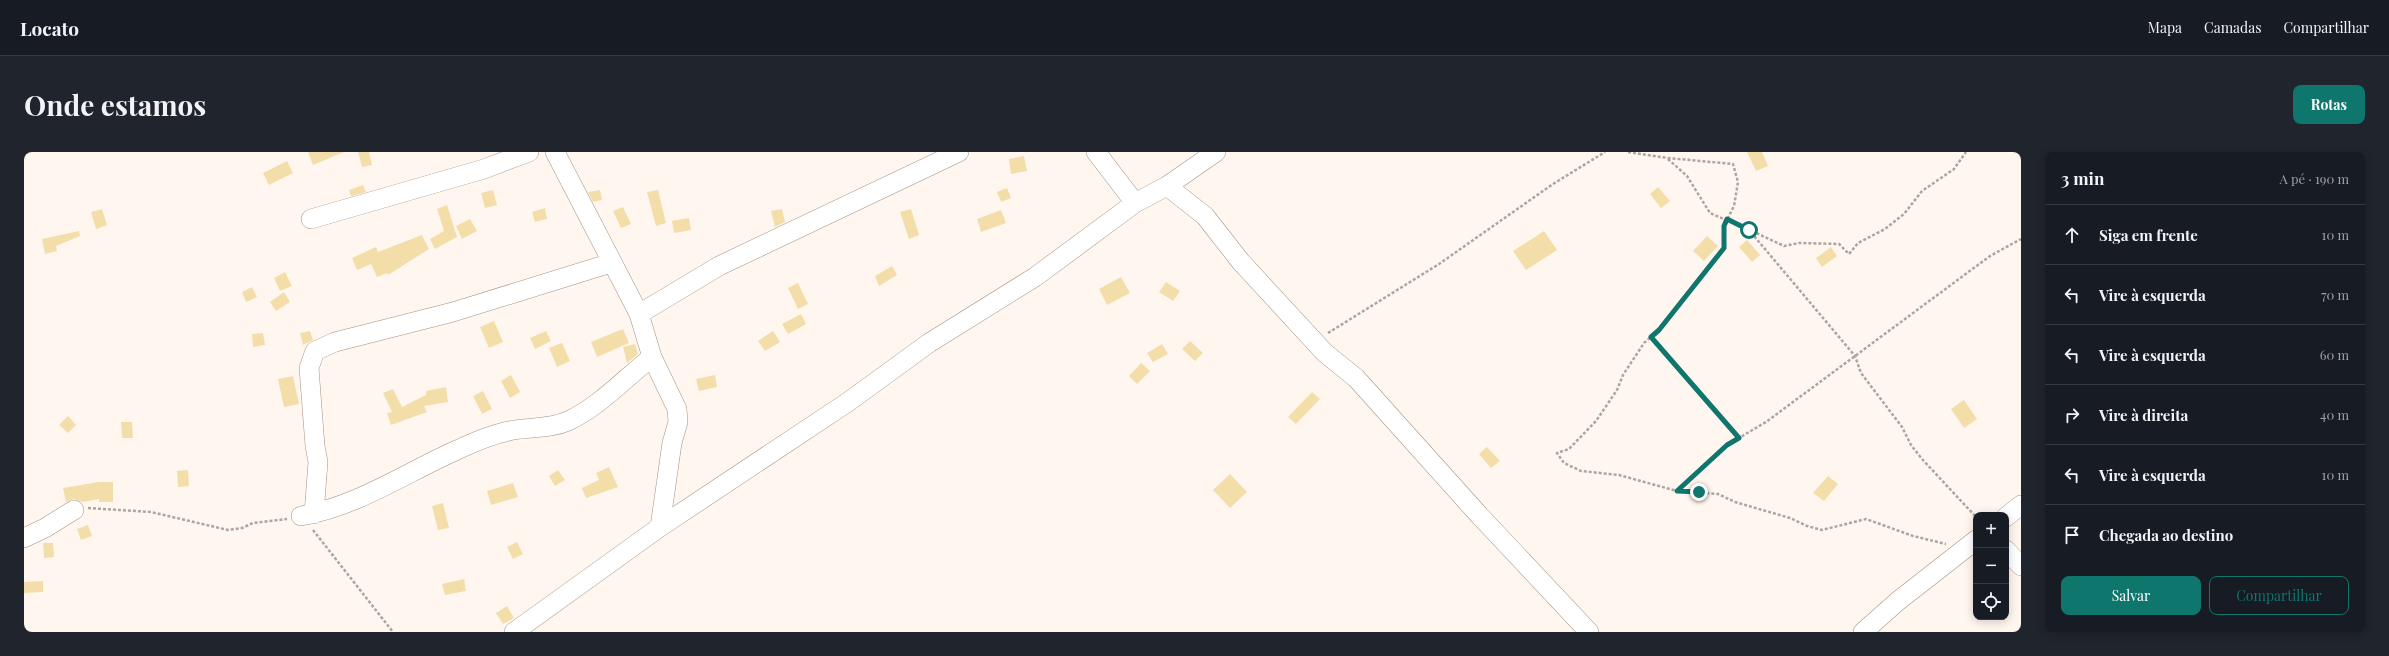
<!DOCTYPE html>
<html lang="pt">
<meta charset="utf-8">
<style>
body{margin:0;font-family:"Playfair Display",serif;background:#20242c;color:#f1f3f6}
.controls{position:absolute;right:12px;bottom:12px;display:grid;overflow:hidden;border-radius:8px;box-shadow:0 2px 10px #0003}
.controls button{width:36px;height:36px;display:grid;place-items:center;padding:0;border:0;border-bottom:1px solid #363941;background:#171b24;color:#f1f3f6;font:20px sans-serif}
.stop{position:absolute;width:12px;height:12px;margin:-9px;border:3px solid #0f766e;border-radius:50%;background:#fff}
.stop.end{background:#0f766e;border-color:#fff;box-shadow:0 1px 4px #0008}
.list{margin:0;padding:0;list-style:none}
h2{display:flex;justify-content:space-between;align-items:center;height:52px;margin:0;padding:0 16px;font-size:17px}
h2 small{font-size:13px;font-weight:400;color:#9ea1a6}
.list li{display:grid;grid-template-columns:26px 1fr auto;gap:12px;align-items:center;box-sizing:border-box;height:60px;padding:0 16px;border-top:1px solid #363941}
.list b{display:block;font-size:15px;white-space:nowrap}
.list em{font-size:13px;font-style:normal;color:#9ea1a6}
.actions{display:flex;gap:8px;padding:12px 16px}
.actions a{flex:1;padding:9px 0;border:1px solid #0f766e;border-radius:8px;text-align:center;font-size:14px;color:#0f766e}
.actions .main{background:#0f766e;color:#fff}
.icon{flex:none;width:22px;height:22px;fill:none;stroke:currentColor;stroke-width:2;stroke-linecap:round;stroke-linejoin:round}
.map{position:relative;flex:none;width:1997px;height:480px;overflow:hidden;border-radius:8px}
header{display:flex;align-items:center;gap:24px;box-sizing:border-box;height:56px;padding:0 20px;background:#171b24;border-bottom:1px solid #363941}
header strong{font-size:19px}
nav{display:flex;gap:22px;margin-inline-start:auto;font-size:14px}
.intro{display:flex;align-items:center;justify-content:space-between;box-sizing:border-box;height:96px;padding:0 24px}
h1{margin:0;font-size:28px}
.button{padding:10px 18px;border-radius:8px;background:#0f766e;color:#fff;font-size:14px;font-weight:700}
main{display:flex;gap:24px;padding:0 24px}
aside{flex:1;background:#171b24;border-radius:8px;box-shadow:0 2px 10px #0003}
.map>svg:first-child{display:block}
</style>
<header>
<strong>Locato</strong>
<nav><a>Mapa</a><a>Camadas</a><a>Compartilhar</a></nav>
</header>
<div class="intro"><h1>Onde estamos</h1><a class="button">Rotas</a></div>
<main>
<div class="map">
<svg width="1997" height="480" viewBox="0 0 1997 480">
<rect width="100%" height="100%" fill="#fff6f0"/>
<path fill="#f3dea9" d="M 284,0 L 320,0 L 289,13 Z
M 334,0 L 345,0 L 348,13 L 338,15 Z
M 1723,0 L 1738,0 L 1744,14 L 1732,19 Z
M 1000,4 L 1003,19 L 987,22 L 985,7 Z
M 263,9 L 269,21 L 245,33 L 239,21 Z
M 339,33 L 342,40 L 327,44 L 325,38 Z
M 1634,35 L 1646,49 L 1637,56 L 1626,42 Z
M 983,36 L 987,46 L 977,50 L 973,40 Z
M 469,38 L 473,53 L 461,56 L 457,41 Z
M 576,38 L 578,48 L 569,50 L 564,40 Z
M 634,38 L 642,71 L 632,74 L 623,40 Z
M 423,53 L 433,85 L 411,97 L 406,87 L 420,79 L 413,57 Z
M 599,55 L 607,72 L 597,76 L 589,59 Z
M 521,56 L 523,67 L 511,70 L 508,60 Z
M 78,57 L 83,73 L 72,77 L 67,60 Z
M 758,57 L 761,70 L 751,75 L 747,59 Z
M 887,57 L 895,83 L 885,87 L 876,60 Z
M 977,58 L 982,71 L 957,80 L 953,67 Z
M 665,66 L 667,78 L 650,81 L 648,69 Z
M 446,67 L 453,79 L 438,87 L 432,74 Z
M 55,79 L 56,84 L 32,94 L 33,99 L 21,102 L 18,87 Z
M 1520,79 L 1533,98 L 1502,118 L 1489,99 Z
M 398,83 L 405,97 L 364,123 L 363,121 L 353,125 L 347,112 L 333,118 L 328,106 L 352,95 L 354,100 Z
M 1683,84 L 1694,94 L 1680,109 L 1669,99 Z
M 1723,88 L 1736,103 L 1728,110 L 1715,95 Z
M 1807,95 L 1813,104 L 1798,115 L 1792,106 Z
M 868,114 L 873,123 L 855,134 L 851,124 Z
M 261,120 L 268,134 L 256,139 L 250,126 Z
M 1097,125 L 1106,141 L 1083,153 L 1075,137 Z
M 1142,130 L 1156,139 L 1149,149 L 1135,140 Z
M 774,131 L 784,152 L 774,157 L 764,136 Z
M 228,135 L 233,145 L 222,150 L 218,140 Z
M 260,140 L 266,150 L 252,159 L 246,150 Z
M 777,162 L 782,172 L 764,182 L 758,172 Z
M 470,169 L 479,190 L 465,196 L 456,175 Z
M 599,177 L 605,191 L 573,205 L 567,190 Z
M 286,179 L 289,188 L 279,193 L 276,181 Z
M 522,179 L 527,189 L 511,197 L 506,186 Z
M 749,179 L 756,190 L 741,199 L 734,189 Z
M 239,181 L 241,193 L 229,195 L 228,182 Z
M 1166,189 L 1179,201 L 1171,209 L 1158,197 Z
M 538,191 L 546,209 L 533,215 L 525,196 Z
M 611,192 L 614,202 L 603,211 L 599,195 Z
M 1138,192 L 1144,202 L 1129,210 L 1123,201 Z
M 1117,211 L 1126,219 L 1113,232 L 1105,224 Z
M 487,223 L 496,240 L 486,246 L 477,229 Z
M 691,223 L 693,235 L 675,239 L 672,227 Z
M 269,224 L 275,252 L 260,255 L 254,227 Z
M 422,235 L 424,250 L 400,254 L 403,260 L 367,273 L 363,261 L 368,260 L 359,241 L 369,237 L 378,255 L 402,243 L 402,239 Z
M 459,239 L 468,257 L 458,262 L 449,244 Z
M 1288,240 L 1296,247 L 1272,272 L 1264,265 Z
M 1940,248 L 1953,267 L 1940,276 L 1927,257 Z
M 44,264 L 52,273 L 44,281 L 35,273 Z
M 97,270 L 108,270 L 109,286 L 98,286 Z
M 1463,295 L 1476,309 L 1467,316 L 1455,302 Z
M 585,315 L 594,335 L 562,346 L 558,336 L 575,328 L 572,321 Z
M 164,318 L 165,334 L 154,335 L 153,319 Z
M 534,318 L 541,328 L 531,334 L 525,324 Z
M 1206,322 L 1223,340 L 1206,356 L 1189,338 Z
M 1804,324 L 1814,332 L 1800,349 L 1789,341 Z
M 75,330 L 89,330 L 89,350 L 75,350 L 75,347 L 59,350 L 50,347 L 42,350 L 39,336 Z
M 489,331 L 494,345 L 467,353 L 463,339 Z
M 419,351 L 425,376 L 414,378 L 408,354 Z
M 64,373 L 68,384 L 57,388 L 53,377 Z
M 493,390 L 499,402 L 489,407 L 483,395 Z
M 19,391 L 29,391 L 30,405 L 20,406 Z
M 440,427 L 442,439 L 421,443 L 418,432 Z
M 19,429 L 19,440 L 0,441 L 0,430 Z
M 483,454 L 490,466 L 479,472 L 472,461 Z"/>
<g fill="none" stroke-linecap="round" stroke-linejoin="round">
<g stroke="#a49182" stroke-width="20">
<path id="minor" d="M 531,0 L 615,162 L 628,205 L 653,257 L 654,270 L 648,291 L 636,375
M 1072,0 L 1111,51
M 1143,34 L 1181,64 L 1217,110 L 1301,201 L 1332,226 L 1455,363 L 1565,480
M 287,67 L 460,17 L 505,0
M 615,162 L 695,114 L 935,0
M 290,362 L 294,310 L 291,294 L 285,216 L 291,199 L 311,190 L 429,160 L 587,111
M 277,364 C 334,354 381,321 433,298 C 450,290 472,281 490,278 C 508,275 526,277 544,269 C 576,254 600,227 628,205
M 1982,365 L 1997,353
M 0,386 L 21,376 L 50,358
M 1982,398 L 1997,414
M 490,480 L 636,375 L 824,250 L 905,191 L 1011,125 L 1111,51 L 1143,34 L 1192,0
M 1839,480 L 1874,449 L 1952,388"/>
</g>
<path stroke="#ada59f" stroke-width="2.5" stroke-dasharray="3 2" stroke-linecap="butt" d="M 1604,0 L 1644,6 L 1709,12 L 1714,30 L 1710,54 L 1700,74 L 1700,97 L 1635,178 L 1620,191 L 1599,223 L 1593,238 L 1572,269 L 1545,297 L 1533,301 L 1540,311 L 1557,319 L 1595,323 L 1653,339 L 1694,342 L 1711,350 L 1766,366 L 1783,374 L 1798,378 L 1842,367 L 1889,384 L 1922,392
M 1644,7 L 1663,24 L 1686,61 L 1725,78 L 1831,204 L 1837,221 L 1878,275 L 1887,293 L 1898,307 L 1952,365
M 1728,79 L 1760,94 L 1775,91 L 1815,92 L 1825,102 L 1834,91 L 1861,77 L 1880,62 L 1898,39 L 1930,17 L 1942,0
M 1304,181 L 1415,112 L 1529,32 L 1581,0
M 1627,185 L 1715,286
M 1653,339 L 1703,293 L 1742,270 L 1966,104 L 1997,87
M 64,356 L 127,360 L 204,378 L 218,376 L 229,371 L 263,367
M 289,378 L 369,480"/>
<use href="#minor" stroke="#fff" stroke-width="19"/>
</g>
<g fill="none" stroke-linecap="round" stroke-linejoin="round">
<path stroke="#0f766e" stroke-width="5" d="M 1675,340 L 1653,339 L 1703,293 L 1715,286 L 1627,185 L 1635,178 L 1700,96 L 1700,74 L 1703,67 L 1725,78"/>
</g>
</svg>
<div class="controls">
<button>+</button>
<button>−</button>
<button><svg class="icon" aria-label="locate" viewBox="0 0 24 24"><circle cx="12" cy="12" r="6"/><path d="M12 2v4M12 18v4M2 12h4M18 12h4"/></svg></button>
</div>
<div class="stop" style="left:1725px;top:78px"></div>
<div class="stop end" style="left:1675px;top:340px"></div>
</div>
<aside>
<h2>3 min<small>A pé · 190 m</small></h2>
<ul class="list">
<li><svg class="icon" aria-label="ahead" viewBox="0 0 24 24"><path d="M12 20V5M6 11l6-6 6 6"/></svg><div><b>Siga em frente</b></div><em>10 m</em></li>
<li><svg class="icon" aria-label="left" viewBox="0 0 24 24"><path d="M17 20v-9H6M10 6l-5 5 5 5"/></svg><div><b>Vire à esquerda</b></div><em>70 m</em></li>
<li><svg class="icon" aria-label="left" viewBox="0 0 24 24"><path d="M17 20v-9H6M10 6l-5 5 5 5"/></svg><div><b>Vire à esquerda</b></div><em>60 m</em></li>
<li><svg class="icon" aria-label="right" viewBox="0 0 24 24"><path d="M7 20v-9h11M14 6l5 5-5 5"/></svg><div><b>Vire à direita</b></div><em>40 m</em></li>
<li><svg class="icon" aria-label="left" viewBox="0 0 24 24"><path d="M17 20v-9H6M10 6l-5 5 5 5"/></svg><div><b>Vire à esquerda</b></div><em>10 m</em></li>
<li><svg class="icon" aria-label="arrive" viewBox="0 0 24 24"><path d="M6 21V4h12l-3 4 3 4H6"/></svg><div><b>Chegada ao destino</b></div></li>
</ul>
<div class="actions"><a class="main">Salvar</a><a>Compartilhar</a></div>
</aside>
</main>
